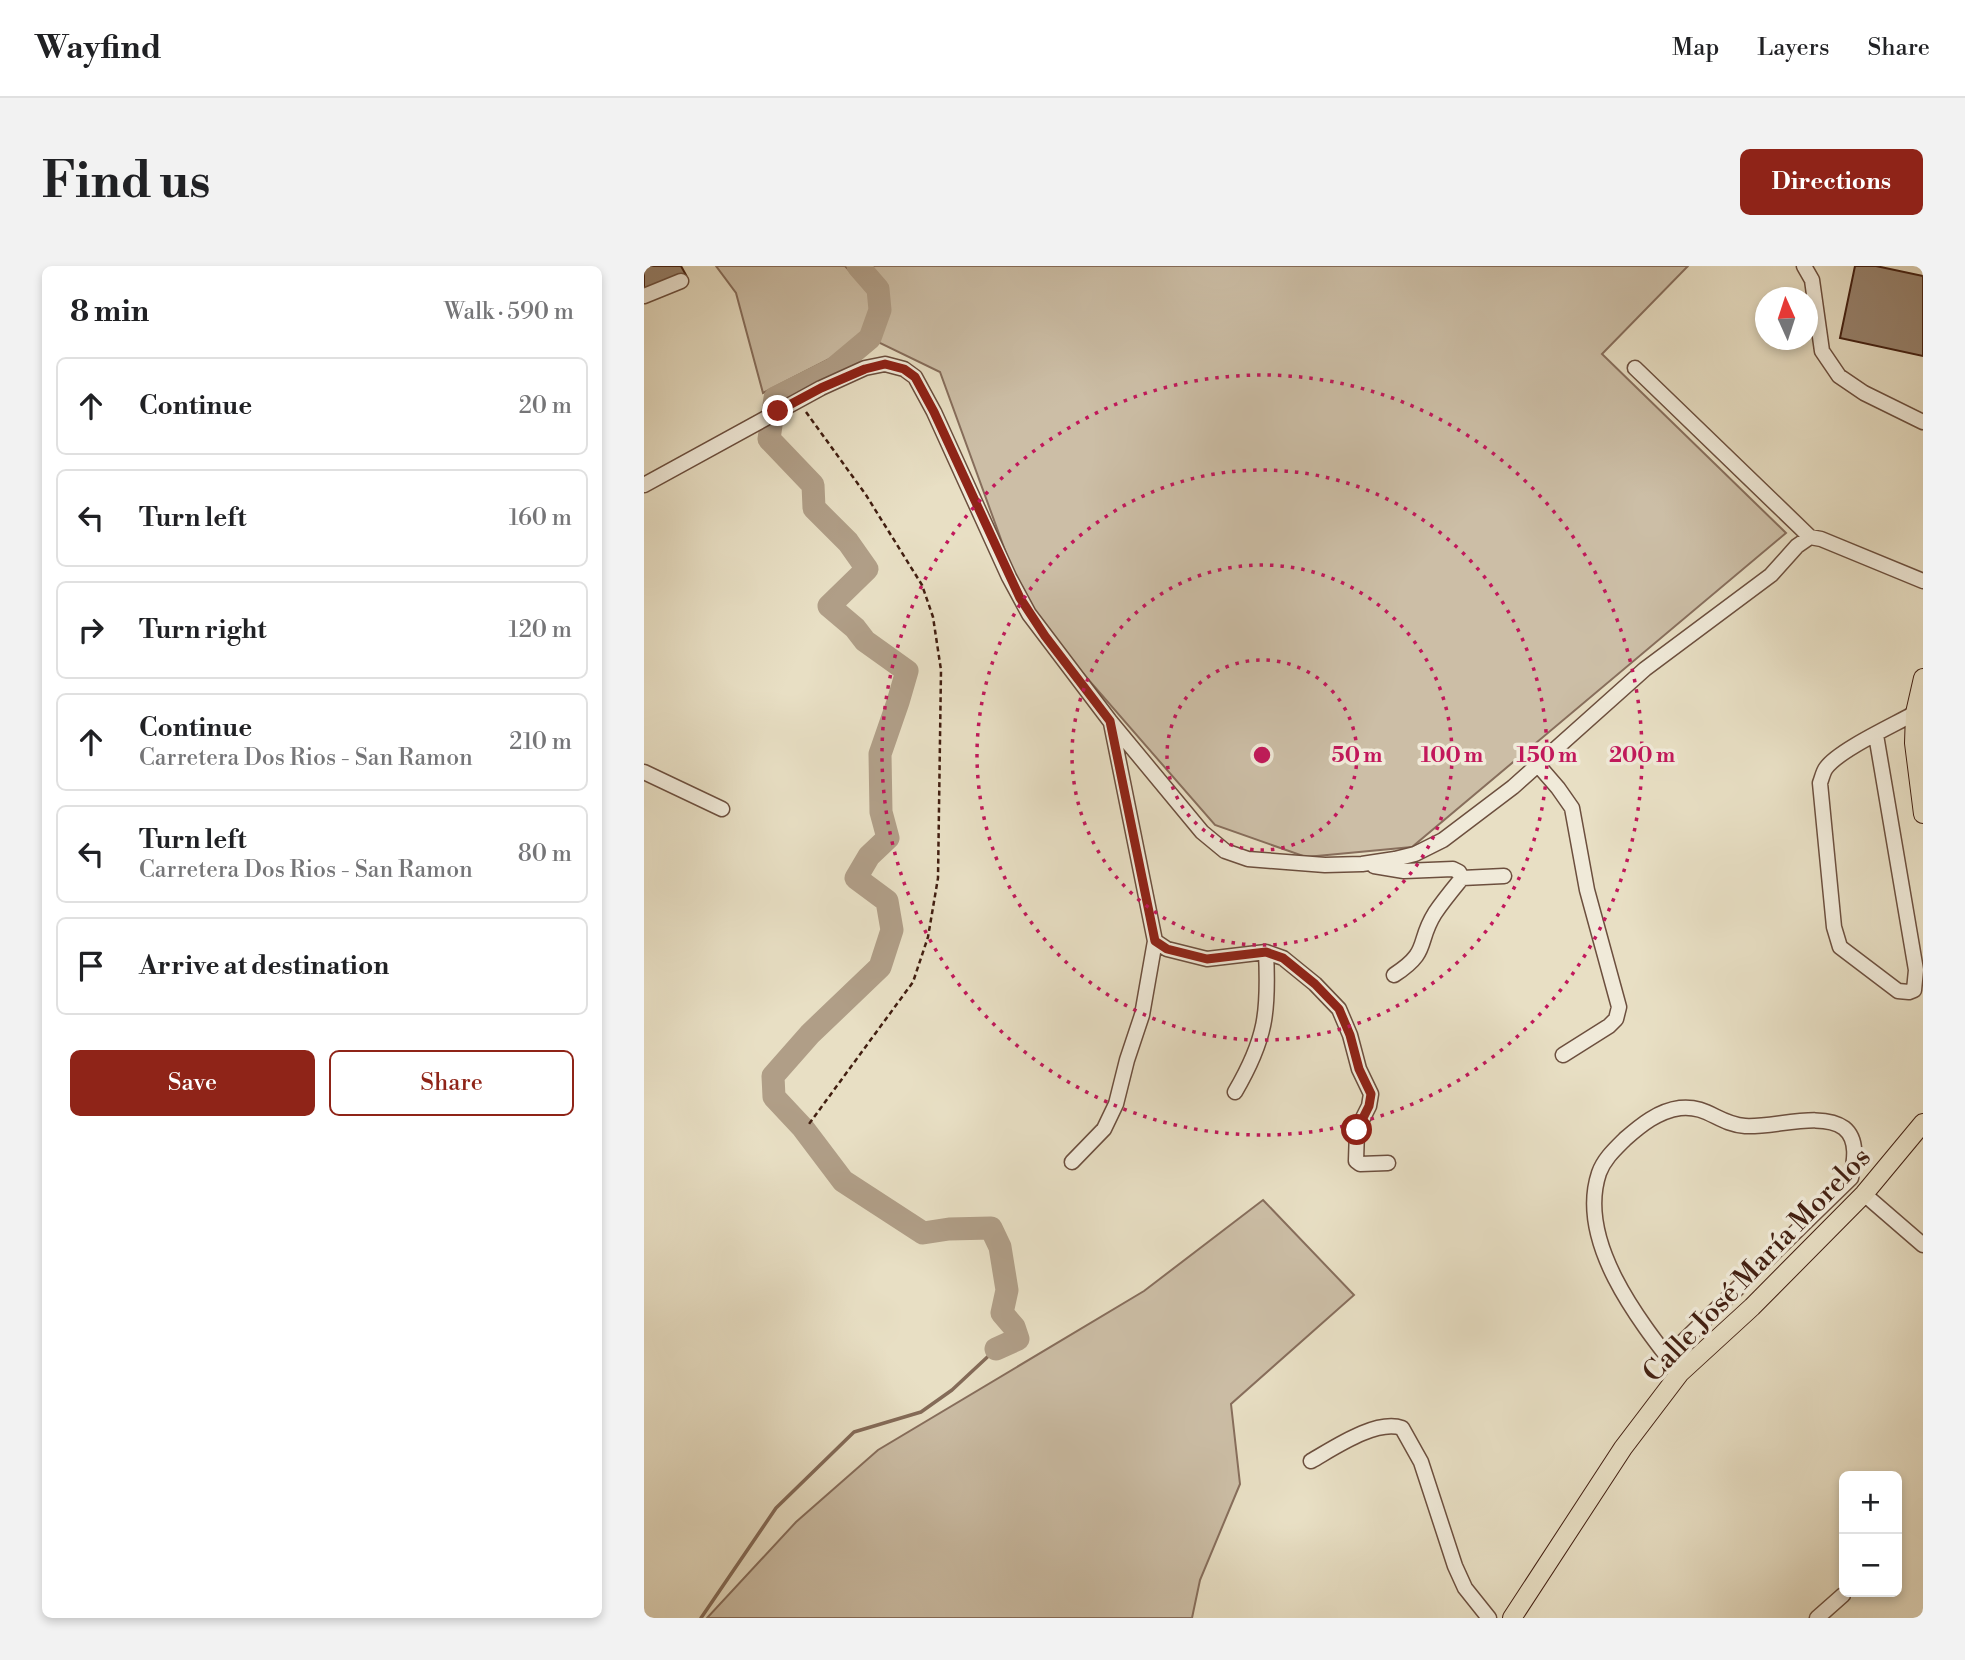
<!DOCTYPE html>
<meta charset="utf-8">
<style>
body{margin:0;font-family:"Libre Bodoni",serif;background:#f2f2f2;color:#202124}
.controls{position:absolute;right:21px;bottom:21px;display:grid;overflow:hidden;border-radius:10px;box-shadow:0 4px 10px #0003}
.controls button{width:63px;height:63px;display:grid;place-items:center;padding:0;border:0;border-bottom:2px solid #e0e0e0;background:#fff;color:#202124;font:35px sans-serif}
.compass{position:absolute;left:1111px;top:21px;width:63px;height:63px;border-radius:50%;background:#fff;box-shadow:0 4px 10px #0003;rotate:357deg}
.stop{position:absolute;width:21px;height:21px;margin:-16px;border:5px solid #8f2418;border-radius:50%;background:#fff}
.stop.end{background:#8f2418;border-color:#fff;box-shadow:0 2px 7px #0008}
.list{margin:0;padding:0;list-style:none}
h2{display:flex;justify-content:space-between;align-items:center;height:91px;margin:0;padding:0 28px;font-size:30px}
h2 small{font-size:23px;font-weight:400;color:#757577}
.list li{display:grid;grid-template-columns:46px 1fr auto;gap:21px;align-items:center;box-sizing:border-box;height:98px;margin:0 14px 14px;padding:0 14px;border:2px solid #e0e0e0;border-radius:10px}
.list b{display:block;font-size:26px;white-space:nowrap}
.list p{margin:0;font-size:23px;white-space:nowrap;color:#757577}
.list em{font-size:23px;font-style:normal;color:#757577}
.actions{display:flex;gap:14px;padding:21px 28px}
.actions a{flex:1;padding:16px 0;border:2px solid #8f2418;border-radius:10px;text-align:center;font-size:24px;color:#8f2418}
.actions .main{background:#8f2418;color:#fff}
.icon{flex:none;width:38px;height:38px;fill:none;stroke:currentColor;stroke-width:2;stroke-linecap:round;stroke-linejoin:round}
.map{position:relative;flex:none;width:1279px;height:1352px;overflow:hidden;border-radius:10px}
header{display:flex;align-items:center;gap:42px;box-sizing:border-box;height:98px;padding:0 35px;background:#fff;border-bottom:2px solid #e0e0e0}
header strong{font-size:33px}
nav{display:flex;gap:38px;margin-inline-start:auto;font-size:24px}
.intro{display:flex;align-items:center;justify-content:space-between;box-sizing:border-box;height:168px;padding:0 42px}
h1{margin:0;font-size:49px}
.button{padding:18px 32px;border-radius:10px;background:#8f2418;color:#fff;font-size:24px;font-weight:700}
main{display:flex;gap:42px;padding:0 42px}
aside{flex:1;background:#fff;border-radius:10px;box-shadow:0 4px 10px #0003}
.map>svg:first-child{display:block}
</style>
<header>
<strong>Wayfind</strong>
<nav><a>Map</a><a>Layers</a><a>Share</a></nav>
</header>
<div class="intro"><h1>Find us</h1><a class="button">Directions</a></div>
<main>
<aside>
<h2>8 min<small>Walk · 590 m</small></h2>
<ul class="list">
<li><svg class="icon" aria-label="ahead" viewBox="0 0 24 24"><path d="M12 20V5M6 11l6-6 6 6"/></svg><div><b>Continue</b></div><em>20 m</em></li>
<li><svg class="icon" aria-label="left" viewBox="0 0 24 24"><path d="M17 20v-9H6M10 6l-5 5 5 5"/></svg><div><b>Turn left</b></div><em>160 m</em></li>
<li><svg class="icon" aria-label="right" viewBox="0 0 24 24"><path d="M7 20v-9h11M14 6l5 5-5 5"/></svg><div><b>Turn right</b></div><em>120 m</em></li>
<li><svg class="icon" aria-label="ahead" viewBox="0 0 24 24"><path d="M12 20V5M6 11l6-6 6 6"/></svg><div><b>Continue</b><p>Carretera Dos Rios - San Ramon</p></div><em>210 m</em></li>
<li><svg class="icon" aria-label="left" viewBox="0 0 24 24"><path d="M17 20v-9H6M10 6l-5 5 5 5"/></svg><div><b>Turn left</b><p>Carretera Dos Rios - San Ramon</p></div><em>80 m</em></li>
<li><svg class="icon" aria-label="arrive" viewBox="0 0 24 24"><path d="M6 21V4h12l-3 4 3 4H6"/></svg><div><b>Arrive at destination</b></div></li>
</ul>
<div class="actions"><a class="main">Save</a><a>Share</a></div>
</aside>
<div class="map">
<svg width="1279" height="1352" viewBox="0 0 1279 1352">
<rect width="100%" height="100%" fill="#e8dfc4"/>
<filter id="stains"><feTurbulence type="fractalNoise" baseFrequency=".00286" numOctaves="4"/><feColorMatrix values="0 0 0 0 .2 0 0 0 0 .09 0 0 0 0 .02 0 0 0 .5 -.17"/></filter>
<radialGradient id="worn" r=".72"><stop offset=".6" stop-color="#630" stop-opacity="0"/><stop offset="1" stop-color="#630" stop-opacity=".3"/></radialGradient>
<path fill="#ccbea6" stroke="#876e5c" stroke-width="2" d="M 72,0 L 201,0 L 221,21 L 220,0 L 1044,0 L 958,88 L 1142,267 L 768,581 L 662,591 L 571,559 L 382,342 L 296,106 L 226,72 L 119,127 L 92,27 Z
M 619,934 L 710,1029 L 587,1138 L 596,1218 L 556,1314 L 548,1352 L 63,1352 L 152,1256 L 234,1184 L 500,1025 Z"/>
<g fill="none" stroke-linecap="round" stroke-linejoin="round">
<path stroke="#846b58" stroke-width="3.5" d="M 57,1352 L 132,1242 L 210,1166 L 277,1146 L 308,1124 L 352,1083"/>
<path stroke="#b09e87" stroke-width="23" d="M 214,0 L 234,23 L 236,44 L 226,72 L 189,103 L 131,132 L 125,173 L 169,219 L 170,242 L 204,276 L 223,303 L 185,340 L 211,362 L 221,375 L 263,405 L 254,436 L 236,488 L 237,546 L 244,572 L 225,590 L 212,612 L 243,635 L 248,664 L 236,701 L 166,768 L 129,810 L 130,831 L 159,862 L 199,915 L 279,967 L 305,963 L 347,962 L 356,981 L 363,1024 L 358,1047 L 370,1061 L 374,1073 L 352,1083"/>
</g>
<path fill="#98836e" stroke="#421f11" stroke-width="2" d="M 0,0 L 37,0 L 42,9 L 0,26 Z
M 1211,0 L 1232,0 L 1279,10 L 1279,90 L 1196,72 Z"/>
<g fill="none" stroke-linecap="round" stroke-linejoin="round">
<g stroke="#6c4f3e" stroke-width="17">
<path id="minor" d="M 1160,0 L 1168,14 L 1178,85 L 1195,110 L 1220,127 L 1279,156
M 0,30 L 37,15
M 991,102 L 1166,271
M 0,219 L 177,122 L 221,102 L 241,98 L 260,103 L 271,111 L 290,146 L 365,311 L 385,348 L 466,455 L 558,566 L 581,585 L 604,593 L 681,599 L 718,598 L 751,593 L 771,588 L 799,574 L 869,521 L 1001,403 L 1127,309 L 1153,280 L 1166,271 L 1177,273 L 1279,315
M 1232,469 L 1272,704 L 1270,724 L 1265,726 L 1254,725 L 1196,681 L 1190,661 L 1176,517 C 1178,512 1179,506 1182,502 C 1195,484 1250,459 1271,447
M 894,499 L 914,522 L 928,542 L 943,624 L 975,741 L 972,753 L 965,760 L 919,789
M 0,506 L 78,543
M 730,600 L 760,605 L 809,603 L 815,606 L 818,612
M 818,612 L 860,610
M 511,675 L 523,683 L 563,693 L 622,686 L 639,692 L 671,718 L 695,743 L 706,769 L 715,803 L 727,828 L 725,840 L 713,864 L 712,895 L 716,898 L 744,897
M 750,709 C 787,685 772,677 791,647 C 799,635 809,623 818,612
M 591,826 C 622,773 625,746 622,686
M 428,896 L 460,863 L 472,838 L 483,794 L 498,749 L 511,675 L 467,457
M 1220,928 L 1279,979
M 1023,1091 L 1207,912 C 1210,897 1215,874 1200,862 C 1178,845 1129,862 1101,860 C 1074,858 1064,839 1036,842 C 1014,845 997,859 981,873 C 971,883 960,893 955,907 C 932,976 996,1056 1036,1107
M 667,1195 C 690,1182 732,1153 758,1162 L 777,1196 L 811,1300 L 821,1322 L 845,1352
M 1173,1352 L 1199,1329"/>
</g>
<g stroke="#421f11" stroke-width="20">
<path id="major" d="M 1279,412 L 1271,447 L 1270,477 L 1279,548
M 868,1352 L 979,1182 L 1036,1107 L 1108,1041 L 1220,928 L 1279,857"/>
</g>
<path stroke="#421f11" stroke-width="2.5" stroke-dasharray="5 3.5" stroke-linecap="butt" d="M 162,146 L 222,229 L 278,319 L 289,351 L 297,404 L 294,612 L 284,671 L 269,716 L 165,858"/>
<use href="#minor" stroke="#f0ead9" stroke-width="14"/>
<use href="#major" stroke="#e8dfc4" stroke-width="18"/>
</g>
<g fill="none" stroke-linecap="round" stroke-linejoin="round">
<path stroke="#8f2418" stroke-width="9" d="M 134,145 L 177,122 L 221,103 L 241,98 L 260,103 L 271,111 L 290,146 L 376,332 L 401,370 L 466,455 L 511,675 L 523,683 L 563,693 L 622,686 L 639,692 L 671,718 L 695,743 L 706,769 L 715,803 L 727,828 L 725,840 L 713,864"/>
</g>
<g fill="none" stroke="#c2185b" stroke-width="3.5" stroke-dasharray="3.5 7">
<circle cx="618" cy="489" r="95"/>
<circle cx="618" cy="489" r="190"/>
<circle cx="618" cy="489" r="285"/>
<circle cx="618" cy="489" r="380"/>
</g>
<g text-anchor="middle" stroke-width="7" stroke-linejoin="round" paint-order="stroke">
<g font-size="28" fill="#421f11" stroke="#f0ead9">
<text transform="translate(1112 998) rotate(-46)" y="10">Calle José María Morelos</text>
</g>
</g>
<circle cx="618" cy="489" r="10" fill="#c2185b" stroke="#f0ead9" stroke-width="3.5"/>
<g font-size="21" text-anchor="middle" font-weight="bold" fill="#c2185b" stroke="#f0ead9" stroke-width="7" stroke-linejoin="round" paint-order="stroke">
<text x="713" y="496">50 m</text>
<text x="808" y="496">100 m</text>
<text x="903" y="496">150 m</text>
<text x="998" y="496">200 m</text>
</g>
<rect width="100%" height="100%" filter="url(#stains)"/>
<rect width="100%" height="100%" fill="url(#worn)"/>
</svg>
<div class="controls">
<button>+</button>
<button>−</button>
</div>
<svg class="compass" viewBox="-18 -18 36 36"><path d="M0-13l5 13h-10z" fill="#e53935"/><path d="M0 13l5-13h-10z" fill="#757577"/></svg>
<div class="stop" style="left:713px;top:864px"></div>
<div class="stop end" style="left:134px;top:145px"></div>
</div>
</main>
